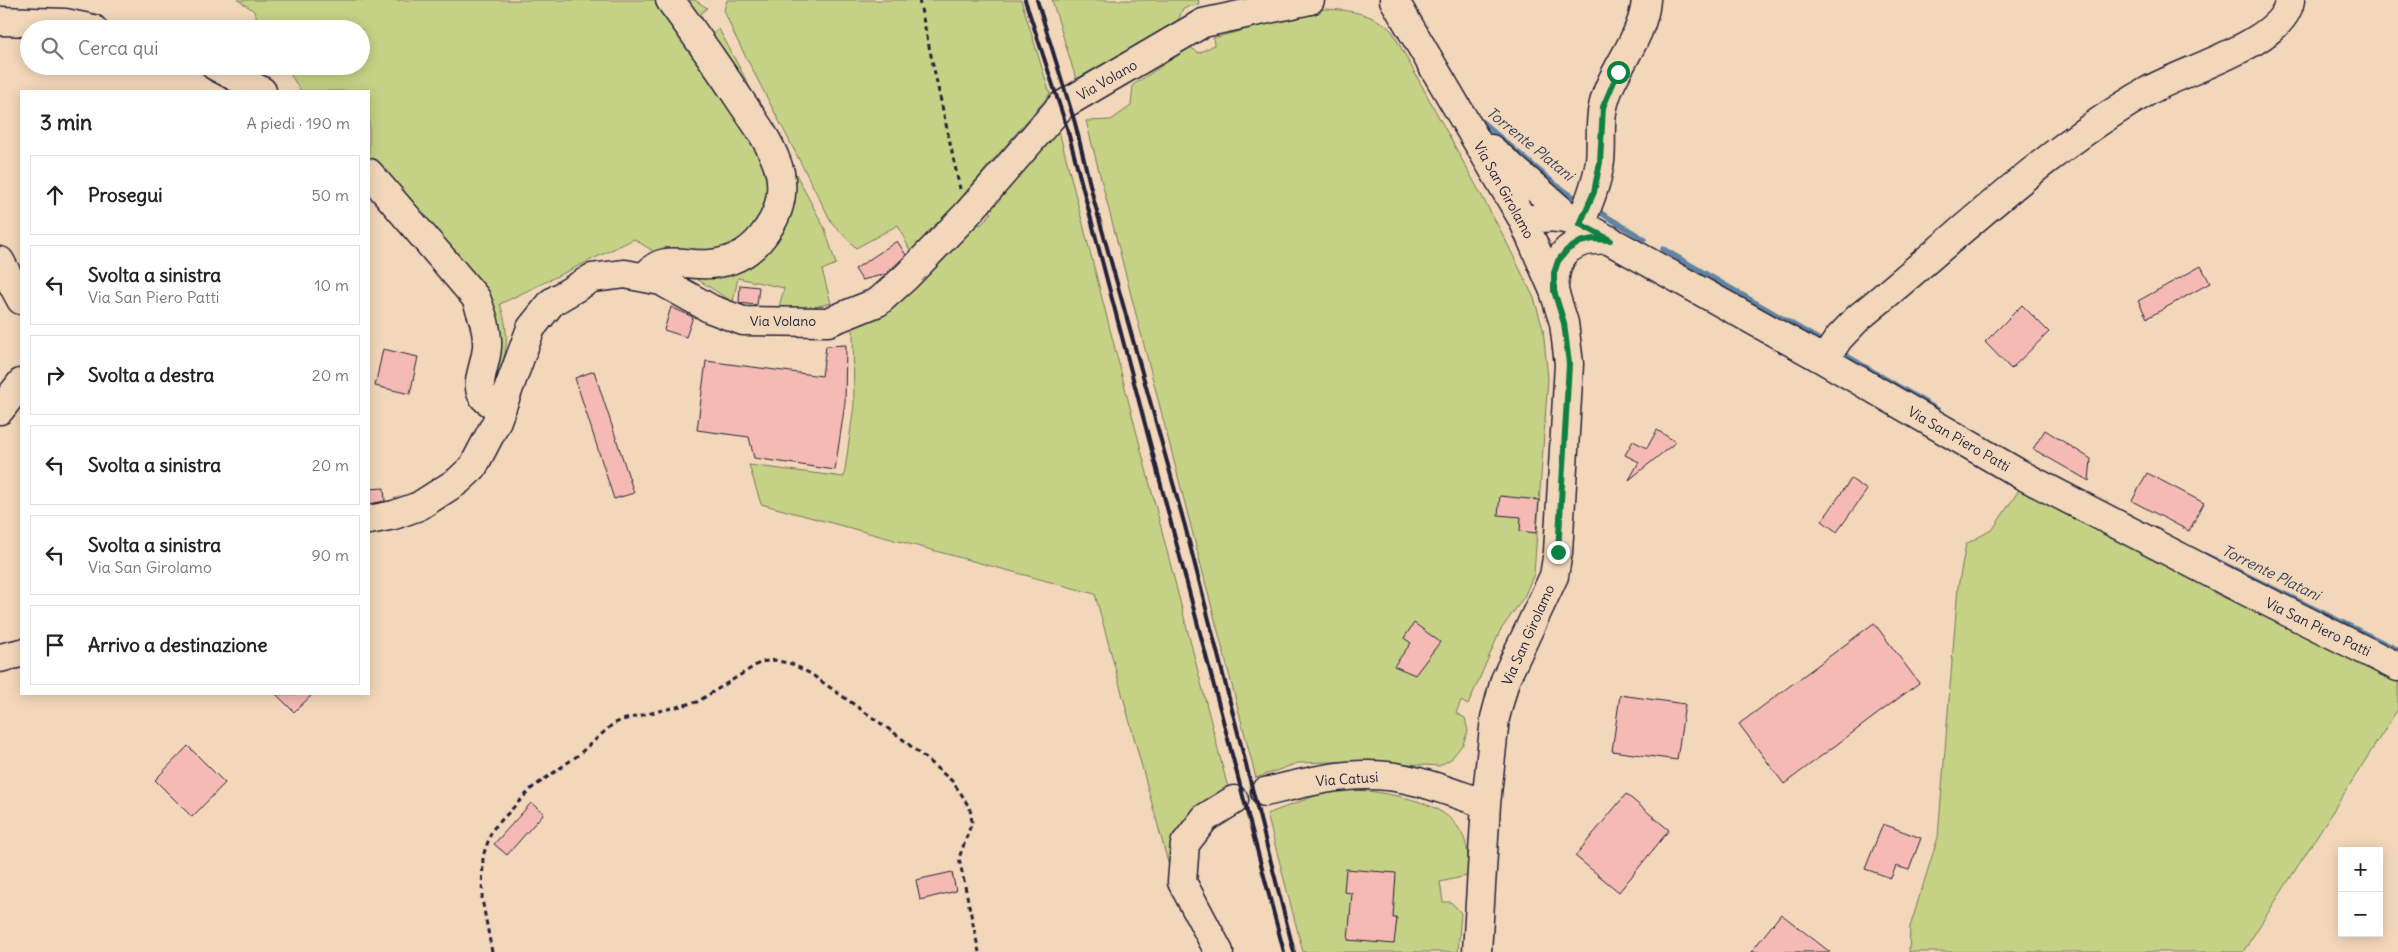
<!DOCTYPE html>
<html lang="it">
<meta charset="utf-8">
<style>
body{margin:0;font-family:Delius,sans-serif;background:#f2f2f2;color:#222}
.controls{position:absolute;right:15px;bottom:15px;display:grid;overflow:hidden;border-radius:0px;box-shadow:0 2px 12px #0003}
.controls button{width:45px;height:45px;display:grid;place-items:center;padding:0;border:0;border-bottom:1px solid #e0e0e0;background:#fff;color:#222;font:25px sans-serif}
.stop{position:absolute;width:15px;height:15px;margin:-11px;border:4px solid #0b8043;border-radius:50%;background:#fff}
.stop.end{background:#0b8043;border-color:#fff;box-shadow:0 1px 5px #0008}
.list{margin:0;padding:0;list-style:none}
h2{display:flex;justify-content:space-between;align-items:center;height:65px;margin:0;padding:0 20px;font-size:21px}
h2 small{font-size:16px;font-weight:400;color:#767676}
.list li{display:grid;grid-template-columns:32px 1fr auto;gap:15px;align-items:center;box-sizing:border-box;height:80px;margin:0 10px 10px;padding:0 10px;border:1px solid #e0e0e0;border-radius:0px}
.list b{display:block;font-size:19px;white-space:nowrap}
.list p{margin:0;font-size:16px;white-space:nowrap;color:#767676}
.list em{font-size:16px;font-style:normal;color:#767676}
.icon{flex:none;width:28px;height:28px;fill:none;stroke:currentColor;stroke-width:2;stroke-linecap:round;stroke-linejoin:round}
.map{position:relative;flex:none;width:2398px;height:952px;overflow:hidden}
.search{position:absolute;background:#fff;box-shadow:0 2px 12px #0003;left:20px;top:20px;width:350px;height:55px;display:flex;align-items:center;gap:12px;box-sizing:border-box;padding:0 18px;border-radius:28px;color:#767676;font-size:19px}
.panel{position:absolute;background:#fff;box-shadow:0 2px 12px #0003;left:20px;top:90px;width:350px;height:605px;border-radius:0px}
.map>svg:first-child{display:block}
</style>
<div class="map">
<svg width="2398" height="952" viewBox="0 0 2398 952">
<rect width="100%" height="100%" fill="#f3d7ba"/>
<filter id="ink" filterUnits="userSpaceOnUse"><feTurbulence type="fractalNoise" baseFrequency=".02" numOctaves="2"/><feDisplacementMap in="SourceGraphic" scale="10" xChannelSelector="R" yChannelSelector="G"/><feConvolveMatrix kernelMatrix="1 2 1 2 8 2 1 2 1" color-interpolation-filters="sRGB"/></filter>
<g filter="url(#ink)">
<path fill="#c5d185" stroke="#747a60" d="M 238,0 L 695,0 L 707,8 L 700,14 L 711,35 L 719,29 L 825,229 L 836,264 L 822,270 L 831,303 L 810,308 L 779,307 L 784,288 L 738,278 L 733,302 L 634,239 L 500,304 C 511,336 508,361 489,389 L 494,334 L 369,171 L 369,91 L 301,91 L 285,66 L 361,66 L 361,29 L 263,29 L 253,10 Z
M 727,0 L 1021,0 L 1050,94 L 912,255 L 898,225 L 856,248 L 832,223 L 734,34 L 724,10 Z
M 1052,0 L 1199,0 L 1198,5 L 1183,8 L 1177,24 L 1076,79 Z
M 1325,9 C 1350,10 1373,13 1392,31 L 1503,235 L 1534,298 L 1543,329 L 1548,379 L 1534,574 L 1524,597 L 1500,631 L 1468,705 L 1461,701 L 1456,713 L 1465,718 L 1468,731 L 1463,744 L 1451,759 L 1439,766 L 1363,761 L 1298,763 L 1256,778 L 1086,121 L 1111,120 L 1131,106 L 1133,85 L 1190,47 L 1199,53 L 1214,45 L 1213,38 Z
M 1058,127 L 1228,788 L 1195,809 L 1170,870 L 1095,594 L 761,504 L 749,465 L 844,477 L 854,405 L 853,327 L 973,222 L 981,225 L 991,213 L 988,206 Z
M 2019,490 L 2210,582 L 2214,593 L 2229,600 L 2239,597 L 2398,679 L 2398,709 L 2243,952 L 1909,952 L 1910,927 L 1938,837 L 1958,587 L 1966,544 L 1993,529 Z
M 1355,789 C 1409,797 1478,804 1467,876 L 1440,882 L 1443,902 L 1451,902 L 1461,913 L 1458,952 L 1303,952 L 1267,814 L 1320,794 Z"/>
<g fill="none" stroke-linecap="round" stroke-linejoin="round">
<path stroke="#6184a5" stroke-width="5.5" d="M 1475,116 L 1556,185 L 1580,201
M 1596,210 L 1644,239
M 1663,249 L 1823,342
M 1842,353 L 1938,410
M 2205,555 L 2398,650"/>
</g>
<path fill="#f5bab3" stroke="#22223b" d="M 897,241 L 906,255 L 886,274 L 862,280 L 855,269 Z
M 2201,266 L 2210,283 L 2147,318 L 2138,301 Z
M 740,285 L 759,287 L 757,305 L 739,303 Z
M 2022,305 L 2049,332 L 2011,369 L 1985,342 Z
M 671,307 L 693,317 L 686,337 L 664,330 Z
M 846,345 L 845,403 L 835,470 L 754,458 L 749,437 L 697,430 L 706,361 L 822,376 L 826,346 Z
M 383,349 L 418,357 L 410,394 L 375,386 Z
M 594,371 L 634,493 L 614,499 L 575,378 Z
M 1657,430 L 1676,442 L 1629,480 L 1639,462 L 1625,455 L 1633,441 L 1647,448 Z
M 2045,430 L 2091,459 L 2089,481 L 2033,449 Z
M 2147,473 L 2204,503 L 2189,531 L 2132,501 Z
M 1851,479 L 1867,490 L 1837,532 L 1822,521 Z
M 384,488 L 385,501 L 369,504 L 369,489 Z
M 1500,496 L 1539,500 L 1536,533 L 1520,531 L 1521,517 L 1498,515 Z
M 1414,623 L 1440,642 L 1415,675 L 1394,666 L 1411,643 L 1404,638 Z
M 1874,623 L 1919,683 L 1784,784 L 1739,724 Z
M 276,694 L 313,694 L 294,712 Z
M 1620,695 L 1685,704 L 1677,760 L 1612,751 Z
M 188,746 L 225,783 L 192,817 L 155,780 Z
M 1626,794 L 1669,830 L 1619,892 L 1575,856 Z
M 531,803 L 544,813 L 507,855 L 494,844 Z
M 1883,824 L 1921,838 L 1909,870 L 1896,866 L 1891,878 L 1865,869 Z
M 1346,869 L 1396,873 L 1393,918 L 1397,918 L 1394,944 L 1348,940 L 1352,893 L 1344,892 Z
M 952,872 L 956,891 L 920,900 L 916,880 Z
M 1781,914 L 1830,952 L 1751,952 Z"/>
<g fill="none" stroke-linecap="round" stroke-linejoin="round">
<g stroke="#22223b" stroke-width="31">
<path id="minor" d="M 1394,0 L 1523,220 L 1554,291 L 1564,323 L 1569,364 L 1558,552 L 1554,576 L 1505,680 L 1495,718 L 1486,804 L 1477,952
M 0,21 L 65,23 L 93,29
M 215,66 L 262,91
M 1491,149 L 1571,219
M 369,173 L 476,298 C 482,314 488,330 487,347 C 485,374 465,397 502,407
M 1523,220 C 1543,217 1562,215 1580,224 L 1824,360 L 2018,473 L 2228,582 L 2398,667
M 1580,224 C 1589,203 1597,183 1600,161 C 1602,143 1599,124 1603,107 C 1611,69 1643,40 1646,0
M 0,261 L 21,300
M 646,278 C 659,252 688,267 711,264 C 735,262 754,250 767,230 C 779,213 784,194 780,173 C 773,146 757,125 742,103 C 719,68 695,34 670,0
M 1554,291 C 1554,252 1572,237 1610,240
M 1824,360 L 1839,338 L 1858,318 C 1953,241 2042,152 2148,91 C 2183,70 2284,44 2290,0
M 0,410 L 21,383
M 369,520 L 394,515 L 419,506 L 458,481 L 473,467 L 496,423 L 531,328 L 552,302 L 592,278 L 625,274 L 661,281 L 711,309 L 743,321 L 828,322 L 878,302 L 906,277 L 968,213 L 1061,106 L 1203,23 L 1310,0
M 0,658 L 21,653
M 1265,792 C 1300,784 1335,774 1371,775 C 1410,775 1449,792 1486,804
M 1219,952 L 1182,882 L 1185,844 L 1205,818 L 1234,800"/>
</g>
<path stroke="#22223b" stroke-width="3" stroke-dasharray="5 4" stroke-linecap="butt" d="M 919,0 L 960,189
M 492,952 L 482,899 L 483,856 L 492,830 L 532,788 L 577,756 L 613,724 L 622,720 L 697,702 L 761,662 L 774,660 L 792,664 L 811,674 L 900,737 L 952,781 L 962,795 L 970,809 L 972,822 L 959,858 L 979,952"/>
<use href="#minor" stroke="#f3d7ba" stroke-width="28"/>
<path stroke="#22223b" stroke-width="4" d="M 1025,0 L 1067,128 L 1284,952
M 1037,0 L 1075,123 L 1094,201 L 1185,526 L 1294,952"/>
</g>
</g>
<g fill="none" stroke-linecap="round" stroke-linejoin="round" filter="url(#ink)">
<path stroke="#0b8043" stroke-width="6" d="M 1558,552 L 1569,364 L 1564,323 L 1554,291 L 1554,273 L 1558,261 L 1567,250 L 1580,242 L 1593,239 L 1610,240 L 1580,224 L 1594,192 L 1600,162 L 1603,107 L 1618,72"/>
</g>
<g text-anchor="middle" stroke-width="5" stroke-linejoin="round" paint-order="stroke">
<g font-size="14" fill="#22223b" stroke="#f3d7ba">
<text transform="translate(1107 80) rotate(-30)" y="5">Via Volano</text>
<text transform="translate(1504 190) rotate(61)" y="5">Via San Girolamo</text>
<text x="783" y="326">Via Volano</text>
<text transform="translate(1959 439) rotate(30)" y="5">Via San Piero Patti</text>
<text transform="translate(2318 627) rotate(26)" y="5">Via San Piero Patti</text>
<text transform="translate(1528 635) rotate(-66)" y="5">Via San Girolamo</text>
<text transform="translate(1347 779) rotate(-4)" y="5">Via Catusi</text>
</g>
<g font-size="15" font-style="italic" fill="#37435e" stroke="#f3d7ba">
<text transform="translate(1530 144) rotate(39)" y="5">Torrente Platani</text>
<text transform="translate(2271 573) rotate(26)" y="5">Torrente Platani</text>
</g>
</g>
</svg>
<div class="controls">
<button>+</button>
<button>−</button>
</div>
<div class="stop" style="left:1618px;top:72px"></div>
<div class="stop end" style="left:1558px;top:552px"></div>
<div class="search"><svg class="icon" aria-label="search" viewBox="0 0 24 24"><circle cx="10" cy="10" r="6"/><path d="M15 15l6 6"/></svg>Cerca qui</div>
<section class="panel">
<h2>3 min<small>A piedi · 190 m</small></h2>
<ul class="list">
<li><svg class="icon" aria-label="ahead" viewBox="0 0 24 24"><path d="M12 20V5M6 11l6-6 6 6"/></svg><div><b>Prosegui</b></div><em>50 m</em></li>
<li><svg class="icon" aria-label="left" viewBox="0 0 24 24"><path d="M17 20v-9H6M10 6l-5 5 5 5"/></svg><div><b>Svolta a sinistra</b><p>Via San Piero Patti</p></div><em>10 m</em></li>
<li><svg class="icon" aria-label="right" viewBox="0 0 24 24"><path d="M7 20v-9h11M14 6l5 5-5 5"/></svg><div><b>Svolta a destra</b></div><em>20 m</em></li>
<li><svg class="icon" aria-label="left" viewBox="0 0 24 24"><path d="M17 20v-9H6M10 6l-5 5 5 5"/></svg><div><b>Svolta a sinistra</b></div><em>20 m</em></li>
<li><svg class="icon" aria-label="left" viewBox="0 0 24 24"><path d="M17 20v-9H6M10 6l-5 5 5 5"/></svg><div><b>Svolta a sinistra</b><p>Via San Girolamo</p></div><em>90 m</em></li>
<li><svg class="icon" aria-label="arrive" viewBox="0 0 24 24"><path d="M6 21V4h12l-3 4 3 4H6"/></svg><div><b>Arrivo a destinazione</b></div></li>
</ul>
</section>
</div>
